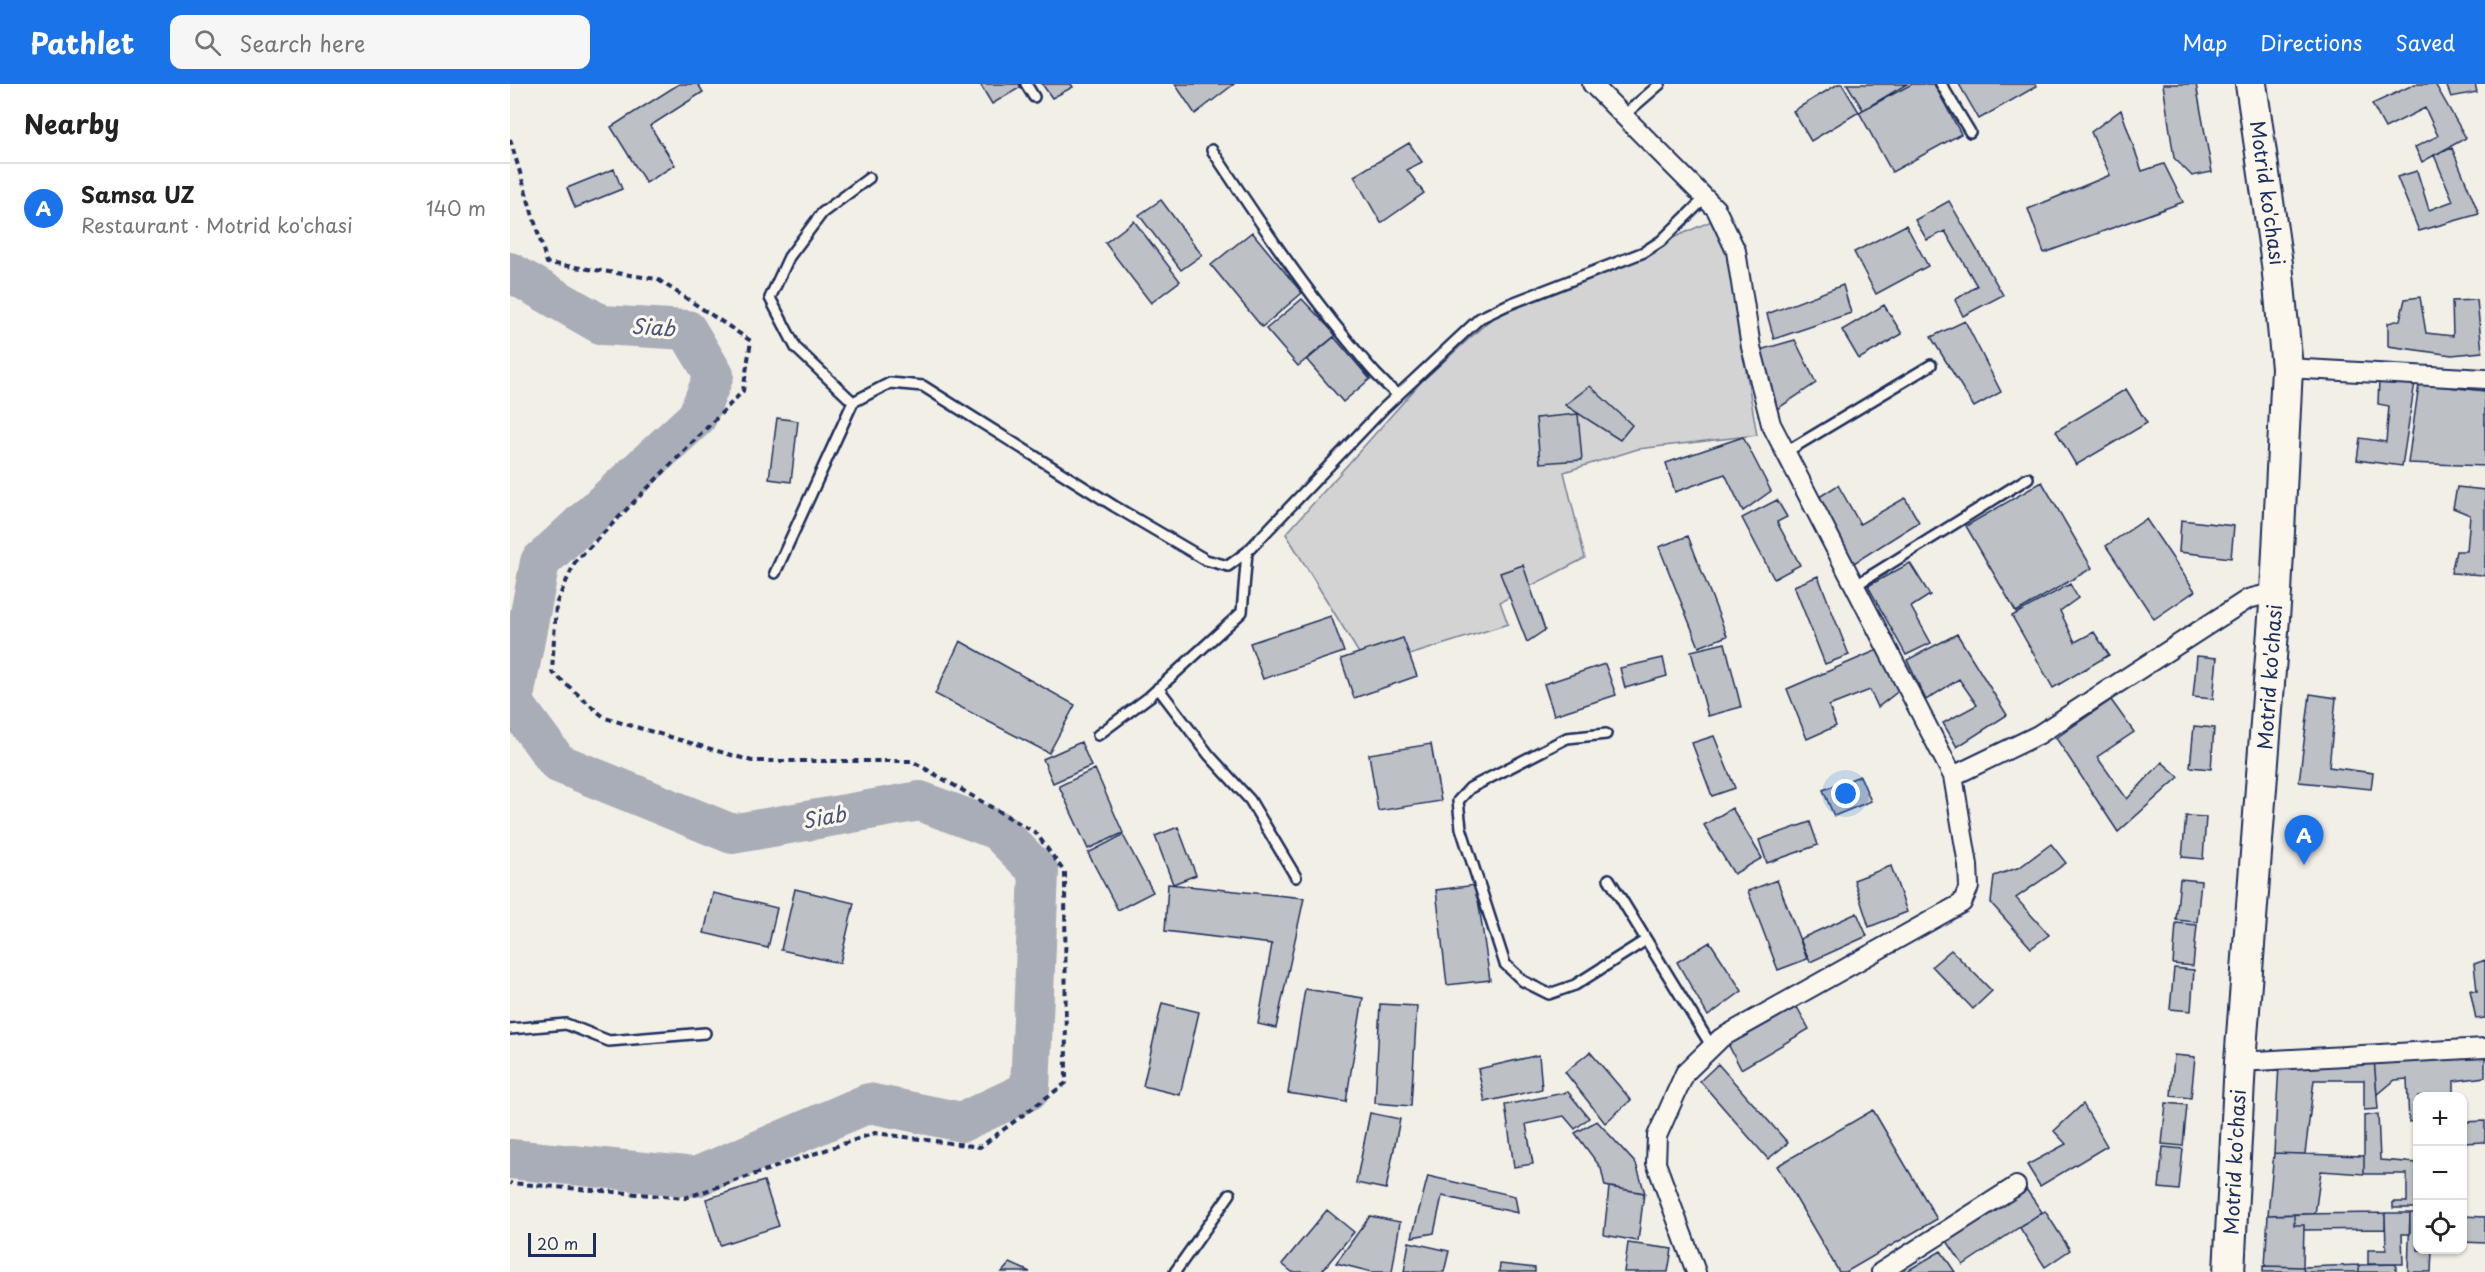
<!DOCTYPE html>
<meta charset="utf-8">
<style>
body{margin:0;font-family:"Playpen Sans",sans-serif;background:#f6f6f6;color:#222}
.controls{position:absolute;right:18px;bottom:18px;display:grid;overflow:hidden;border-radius:12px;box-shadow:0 2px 4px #0004}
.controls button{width:54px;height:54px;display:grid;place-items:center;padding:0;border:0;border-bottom:2px solid #e0e0e0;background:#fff;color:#222;font:30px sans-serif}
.scale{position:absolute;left:18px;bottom:15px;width:68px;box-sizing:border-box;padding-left:6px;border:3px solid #1b2f5e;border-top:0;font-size:16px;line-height:21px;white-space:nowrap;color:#1b2f5e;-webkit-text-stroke:4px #fbf7ec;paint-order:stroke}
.you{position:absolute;left:1336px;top:710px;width:21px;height:21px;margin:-15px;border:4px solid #fff;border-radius:50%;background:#1a73e8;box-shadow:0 0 0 9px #1a73e833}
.badge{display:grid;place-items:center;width:39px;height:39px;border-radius:50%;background:#1a73e8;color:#fff;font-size:20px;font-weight:700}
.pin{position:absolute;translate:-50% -50px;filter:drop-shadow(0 2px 3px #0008)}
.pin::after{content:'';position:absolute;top:32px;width:21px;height:18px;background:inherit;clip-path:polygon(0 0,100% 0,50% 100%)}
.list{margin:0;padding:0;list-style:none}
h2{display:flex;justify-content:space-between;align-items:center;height:78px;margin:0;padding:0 24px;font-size:26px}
h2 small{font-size:20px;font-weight:400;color:#767676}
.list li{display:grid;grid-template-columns:39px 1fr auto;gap:18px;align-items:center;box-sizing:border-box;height:90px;padding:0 24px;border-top:2px solid #e0e0e0}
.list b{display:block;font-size:22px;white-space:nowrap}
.list p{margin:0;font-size:20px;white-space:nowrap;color:#767676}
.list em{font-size:20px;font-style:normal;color:#767676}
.icon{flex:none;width:33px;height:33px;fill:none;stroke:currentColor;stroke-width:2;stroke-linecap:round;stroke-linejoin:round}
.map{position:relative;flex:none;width:1975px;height:1188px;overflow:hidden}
header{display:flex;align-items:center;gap:36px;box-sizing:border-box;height:84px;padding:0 30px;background:#1a73e8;color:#fff}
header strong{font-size:28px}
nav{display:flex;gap:33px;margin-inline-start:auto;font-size:21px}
.search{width:420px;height:54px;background:#f6f6f6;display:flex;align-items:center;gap:15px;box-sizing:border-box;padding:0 21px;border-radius:12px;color:#767676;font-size:22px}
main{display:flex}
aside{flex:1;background:#fff}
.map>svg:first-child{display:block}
</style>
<header>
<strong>Pathlet</strong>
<div class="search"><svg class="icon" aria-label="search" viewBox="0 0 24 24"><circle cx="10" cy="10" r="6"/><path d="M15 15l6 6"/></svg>Search here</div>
<nav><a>Map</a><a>Directions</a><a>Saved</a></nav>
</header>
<main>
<aside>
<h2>Nearby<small></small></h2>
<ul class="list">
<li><span class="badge">A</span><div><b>Samsa UZ</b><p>Restaurant · Motrid ko'chasi</p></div><em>140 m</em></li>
</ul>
</aside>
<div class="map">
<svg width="1975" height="1188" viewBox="0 0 1975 1188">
<rect width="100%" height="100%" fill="#f2efe6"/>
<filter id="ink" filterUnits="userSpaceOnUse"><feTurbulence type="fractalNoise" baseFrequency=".0167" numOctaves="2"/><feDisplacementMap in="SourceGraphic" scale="12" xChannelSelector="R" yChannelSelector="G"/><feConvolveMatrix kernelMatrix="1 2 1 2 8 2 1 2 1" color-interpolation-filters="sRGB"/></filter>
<g filter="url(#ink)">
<path fill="#d2d3d2" stroke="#768198" stroke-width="1.5" d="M 1210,133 L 1247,351 L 1128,365 L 1054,388 L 1075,474 L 990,518 L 998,540 L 858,584 L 776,450 L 911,298 L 981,235 Z"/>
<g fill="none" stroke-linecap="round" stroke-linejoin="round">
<path stroke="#a9adb7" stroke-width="40" d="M 0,188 L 92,241 L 177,246 L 204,291 L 187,333 L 30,478 L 3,618 L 48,679 L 222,750 L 410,717 L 487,746 L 529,788 L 520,1006 L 452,1038 L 359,1019 L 186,1093 L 0,1075"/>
</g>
<path fill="#bdc0c4" stroke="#1b2f5e" stroke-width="1.5" d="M 169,0 L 188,0 L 193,8 L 140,42 L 165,81 L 136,99 L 101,43 Z
M 470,0 L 509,0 L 511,3 L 482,20 Z
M 532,0 L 561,0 L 563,3 L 542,14 Z
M 665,0 L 724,0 L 685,30 Z
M 1328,0 L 1332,0 L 1349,28 L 1301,57 L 1283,27 Z
M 1337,0 L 1397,0 L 1353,26 Z
M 1402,0 L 1424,0 L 1451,50 L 1382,88 L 1349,28 Z
M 1449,0 L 1526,0 L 1527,2 L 1469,35 Z
M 1653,0 L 1686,0 L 1702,88 L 1682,92 L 1664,74 Z
M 1905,0 L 1925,0 L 1956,54 L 1912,78 L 1905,63 L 1928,52 L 1915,24 L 1875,44 L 1862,20 Z
M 1936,0 L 1965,0 L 1967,8 L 1941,13 Z
M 1611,26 L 1632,87 L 1654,80 L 1673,118 L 1534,169 L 1518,125 L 1600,91 L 1581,48 Z
M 899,59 L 912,78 L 897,86 L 914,109 L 871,139 L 844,92 Z
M 1942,64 L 1969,130 L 1909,147 L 1887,93 L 1907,87 L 1919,126 L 1943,117 L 1924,71 Z
M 104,85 L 112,105 L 65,124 L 57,104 Z
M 651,116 L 692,171 L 671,186 L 629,131 Z
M 1439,117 L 1493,211 L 1453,232 L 1445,216 L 1467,202 L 1435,147 L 1417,156 L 1405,136 Z
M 624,137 L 670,197 L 641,219 L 595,159 Z
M 1396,141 L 1418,182 L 1366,210 L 1344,168 Z
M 742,148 L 792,209 L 752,243 L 701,181 Z
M 1333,201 L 1341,229 L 1264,255 L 1257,230 Z
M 1910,213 L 1916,249 L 1943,252 L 1942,217 L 1967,216 L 1972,268 L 1942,271 L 1878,262 L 1878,239 L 1890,236 L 1895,215 Z
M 792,215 L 826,251 L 788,282 L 756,245 Z
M 1374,221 L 1392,250 L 1349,275 L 1332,246 Z
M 1455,237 L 1491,308 L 1464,323 L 1421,253 Z
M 824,253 L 860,295 L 833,318 L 797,276 Z
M 1285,256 L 1306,299 L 1261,329 L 1246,267 Z
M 1869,295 L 1905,298 L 1892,382 L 1847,376 L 1850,354 L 1876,358 L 1879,322 L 1868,320 Z
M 1909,300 L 1975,307 L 1975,382 L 1898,379 Z
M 1080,302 L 1122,341 L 1110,356 L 1055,321 Z
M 1616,305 L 1637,339 L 1566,381 L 1546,347 Z
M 1068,330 L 1072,376 L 1030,379 L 1026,334 Z
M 267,334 L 288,337 L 281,398 L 259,395 Z
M 1233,353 L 1261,407 L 1233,427 L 1215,390 L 1165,408 L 1156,379 Z
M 1532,398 L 1582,484 L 1506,528 L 1456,442 Z
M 1328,401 L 1350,440 L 1395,414 L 1409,438 L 1344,479 L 1306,415 Z
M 1947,403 L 1975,406 L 1975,491 L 1941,489 L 1946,467 L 1957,467 L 1960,431 L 1943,424 Z
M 1267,416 L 1277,433 L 1267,438 L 1290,481 L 1264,495 L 1232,434 Z
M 1636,435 L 1685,507 L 1644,535 L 1596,462 Z
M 1671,436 L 1724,442 L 1721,474 L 1669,468 Z
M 1178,452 L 1217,552 L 1189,563 L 1149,463 Z
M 1400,479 L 1420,511 L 1401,523 L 1421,559 L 1396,571 L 1358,502 Z
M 1013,481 L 1035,546 L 1017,558 L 990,489 Z
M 1308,492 L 1339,571 L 1315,580 L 1284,502 Z
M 1560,500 L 1568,514 L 1550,527 L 1565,558 L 1584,548 L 1599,571 L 1543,604 L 1502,532 Z
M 821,532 L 834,568 L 753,595 L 740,559 Z
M 1447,550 L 1497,631 L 1447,663 L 1433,639 L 1467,621 L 1449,595 L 1416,616 L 1397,576 Z
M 893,554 L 907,592 L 844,614 L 831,575 Z
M 450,557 L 565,621 L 539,669 L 425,610 Z
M 1215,559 L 1231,623 L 1198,632 L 1181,567 Z
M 1370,565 L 1391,605 L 1368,623 L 1360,606 L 1319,622 L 1326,642 L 1297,655 L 1277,605 Z
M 1687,572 L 1707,574 L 1703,615 L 1683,613 Z
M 1153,574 L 1157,592 L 1115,604 L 1110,584 Z
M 1095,580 L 1106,611 L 1044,631 L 1034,600 Z
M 1800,610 L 1826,614 L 1819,683 L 1863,689 L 1861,705 L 1789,698 Z
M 1601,616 L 1624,648 L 1587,673 L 1617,715 L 1652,678 L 1669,693 L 1608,748 L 1546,654 Z
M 1684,642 L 1704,644 L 1701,685 L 1680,683 Z
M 1204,652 L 1225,704 L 1202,712 L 1182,659 Z
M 571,658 L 581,682 L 543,699 L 533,675 Z
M 921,660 L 931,717 L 868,727 L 859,670 Z
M 585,685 L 613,749 L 578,765 L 549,702 Z
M 1350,692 L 1361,717 L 1324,732 L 1313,706 Z
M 1222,724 L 1252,774 L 1224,790 L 1194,741 Z
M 1676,732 L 1696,733 L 1693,775 L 1672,773 Z
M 1300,738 L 1308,761 L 1257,779 L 1249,756 Z
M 668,743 L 686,791 L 663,800 L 645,752 Z
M 613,751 L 643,808 L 608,826 L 578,769 Z
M 1541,760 L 1556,779 L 1506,814 L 1539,851 L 1521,864 L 1481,819 L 1484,792 L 1510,783 Z
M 1381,782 L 1397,828 L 1359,843 L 1344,796 Z
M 1670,795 L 1691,797 L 1687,838 L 1666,836 Z
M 1267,796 L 1297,875 L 1268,886 L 1238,807 Z
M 658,800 L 794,814 L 766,944 L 748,940 L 762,860 L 655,847 Z
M 966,801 L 980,896 L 937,901 L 926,806 Z
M 285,805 L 344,819 L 330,879 L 271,866 Z
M 203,809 L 267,824 L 258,864 L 194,849 Z
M 1347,829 L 1357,852 L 1300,878 L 1290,855 Z
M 1666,839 L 1687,841 L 1683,882 L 1663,880 Z
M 1200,858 L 1232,907 L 1198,932 L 1167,878 Z
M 1441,866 L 1482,907 L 1463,925 L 1422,882 Z
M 1975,876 L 1975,934 L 1966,935 L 1960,906 L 1967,907 L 1964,880 Z
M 1664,884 L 1684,886 L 1681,927 L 1660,925 Z
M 795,905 L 853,914 L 836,1018 L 778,1009 Z
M 652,919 L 689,928 L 670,1011 L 633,1002 Z
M 870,920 L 907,922 L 901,1022 L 865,1019 Z
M 1287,923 L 1299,945 L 1231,985 L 1218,960 Z
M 1080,968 L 1121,1016 L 1095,1039 L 1055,988 Z
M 1029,971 L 1032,1005 L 975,1018 L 968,985 Z
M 1664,971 L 1685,973 L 1681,1014 L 1661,1012 Z
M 1975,971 L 1975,993 L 1944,997 L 1944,1012 L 1908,1012 L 1908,1037 L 1899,1038 L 1897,995 L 1885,996 L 1867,1011 L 1864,975 Z
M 1864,975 L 1868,1025 L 1854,1026 L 1854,996 L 1804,996 L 1795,1070 L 1764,1069 L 1769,981 Z
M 1208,980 L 1278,1059 L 1258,1075 L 1190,997 Z
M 1058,1008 L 1079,1034 L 1065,1045 L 1054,1032 L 1016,1040 L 1023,1080 L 1004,1083 L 995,1021 Z
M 1656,1019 L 1677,1021 L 1673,1062 L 1652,1060 Z
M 1573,1020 L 1597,1062 L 1530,1102 L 1517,1081 L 1556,1060 L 1544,1047 Z
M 1363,1026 L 1427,1135 L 1336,1188 L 1329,1188 L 1267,1082 Z
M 860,1029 L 890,1035 L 876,1105 L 846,1099 Z
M 1868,1030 L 1870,1076 L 1908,1079 L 1908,1124 L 1883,1124 L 1883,1118 L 1897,1118 L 1897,1090 L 1854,1090 L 1854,1032 Z
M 1087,1037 L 1126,1080 L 1135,1109 L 1095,1102 L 1091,1084 L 1065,1049 Z
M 1975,1037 L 1975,1058 L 1952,1059 L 1952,1038 Z
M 1653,1063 L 1673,1065 L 1669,1106 L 1649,1104 Z
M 1764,1069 L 1854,1072 L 1854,1090 L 1811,1087 L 1805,1130 L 1758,1131 Z
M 918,1092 L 1005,1112 L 1008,1129 L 932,1112 L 924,1149 L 902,1153 Z
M 254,1097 L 269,1142 L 210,1161 L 196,1115 Z
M 1099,1103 L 1134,1109 L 1128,1157 L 1094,1151 Z
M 1516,1105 L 1532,1128 L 1453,1181 L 1437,1157 Z
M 817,1126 L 844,1148 L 811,1188 L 782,1188 L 772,1180 Z
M 1535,1127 L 1560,1166 L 1535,1183 L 1510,1144 Z
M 1875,1129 L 1875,1145 L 1794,1146 L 1794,1141 L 1784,1141 L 1784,1130 Z
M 1875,1129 L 1900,1129 L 1900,1150 L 1892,1150 L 1893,1180 L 1858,1180 L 1858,1166 L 1876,1166 Z
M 1900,1129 L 1908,1129 L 1908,1166 L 1922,1166 L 1921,1188 L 1898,1188 Z
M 1784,1130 L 1784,1141 L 1794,1141 L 1793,1183 L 1755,1182 L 1758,1131 Z
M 860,1132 L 890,1138 L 882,1188 L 862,1188 L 826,1179 Z
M 1952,1132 L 1975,1133 L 1975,1159 L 1952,1158 Z
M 899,1158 L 939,1167 L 934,1188 L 894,1188 Z
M 1118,1159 L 1162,1165 L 1158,1188 L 1114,1188 Z
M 1431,1167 L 1445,1188 L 1395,1188 Z
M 500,1179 L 520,1188 L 492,1188 Z
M 990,1180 L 1025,1184 L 1025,1188 L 989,1188 Z
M 1886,1180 L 1886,1188 L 1849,1188 L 1849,1181 Z
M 1849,1181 L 1849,1188 L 1794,1188 L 1793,1183 Z
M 1753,1182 L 1793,1183 L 1794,1188 L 1753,1188 Z"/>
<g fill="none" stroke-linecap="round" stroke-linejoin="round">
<g stroke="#1b2f5e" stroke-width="14">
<path id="service" d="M 516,0 L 524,13
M 1431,0 L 1460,48
M 1113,32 L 1150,0
M 702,66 C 745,131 788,196 838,257 C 854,276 868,295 888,311
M 343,318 L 286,264 L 260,214 L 279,173 L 312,129 L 359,94
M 1276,368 L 1421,281
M 265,489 L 343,318 L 380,299 L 413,302 L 604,422 L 696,476 L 718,482 L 737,468 L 874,324 L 970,234 L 997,221 L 1134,168 L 1151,157 L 1195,114
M 1346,501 L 1518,394
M 648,604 L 699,671 L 740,716 L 786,793
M 1096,650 L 1057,654 L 960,704 L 948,717 L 951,744 L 995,880 L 1013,897 L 1039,910 L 1065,901 L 1136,856
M 588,651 L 639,613 L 732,528 L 737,468
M 1099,795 L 1202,963
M 0,945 L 56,940 L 99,957 L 195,949
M 665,1188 L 720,1110"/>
</g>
<g stroke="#1b2f5e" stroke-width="22">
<path id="minor" d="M 1082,0 L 1206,125 L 1226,167 L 1241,263 L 1261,340 L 1443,692
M 1777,284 L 1975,295
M 1730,978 L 1975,964
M 1186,1188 L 1146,1079 L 1147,1052 L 1175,989 L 1211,954 L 1452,819 L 1459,803 L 1458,781 L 1443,692 L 1528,651 L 1738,515 L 1766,508
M 1371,1188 L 1506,1102"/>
</g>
<g stroke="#1b2f5e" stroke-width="34">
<path id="primary" d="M 1719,1188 L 1730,978 L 1766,508 L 1777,284 L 1767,180 L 1741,0"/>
</g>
<path stroke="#1b2f5e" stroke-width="4" stroke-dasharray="6 4.5" stroke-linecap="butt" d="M 0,55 L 37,179 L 147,195 L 241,257 L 233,307 L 65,478 L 46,520 L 42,588 L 95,634 L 242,677 L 402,677 L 526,749 L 555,789 L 556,999 L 470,1063 L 365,1049 L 175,1114 L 0,1099"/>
<use href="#service" stroke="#fbf7ec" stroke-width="9"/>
<use href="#minor" stroke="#fbf7ec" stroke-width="18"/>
<use href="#primary" stroke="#fbf7ec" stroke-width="30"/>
</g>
</g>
<g text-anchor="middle" stroke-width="6" stroke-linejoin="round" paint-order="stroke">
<g font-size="20" fill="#1b2f5e" stroke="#fbf7ec">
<text transform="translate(1757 109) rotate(82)" y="7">Motrid ko'chasi</text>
<text transform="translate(1760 593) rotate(-86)" y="7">Motrid ko'chasi</text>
<text transform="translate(1725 1078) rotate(-87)" y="7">Motrid ko'chasi</text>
</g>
<g font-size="21" font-style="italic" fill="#465579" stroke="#fbf7ec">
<text transform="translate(143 244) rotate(4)" y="7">Siab</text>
<text transform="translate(314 734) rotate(-10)" y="7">Siab</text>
</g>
</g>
</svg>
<div class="controls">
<button>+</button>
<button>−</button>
<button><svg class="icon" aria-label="locate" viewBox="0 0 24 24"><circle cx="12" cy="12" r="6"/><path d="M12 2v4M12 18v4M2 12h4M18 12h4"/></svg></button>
</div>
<div class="scale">20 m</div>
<div class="you"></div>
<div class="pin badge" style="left:1794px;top:781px">A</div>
</div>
</main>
